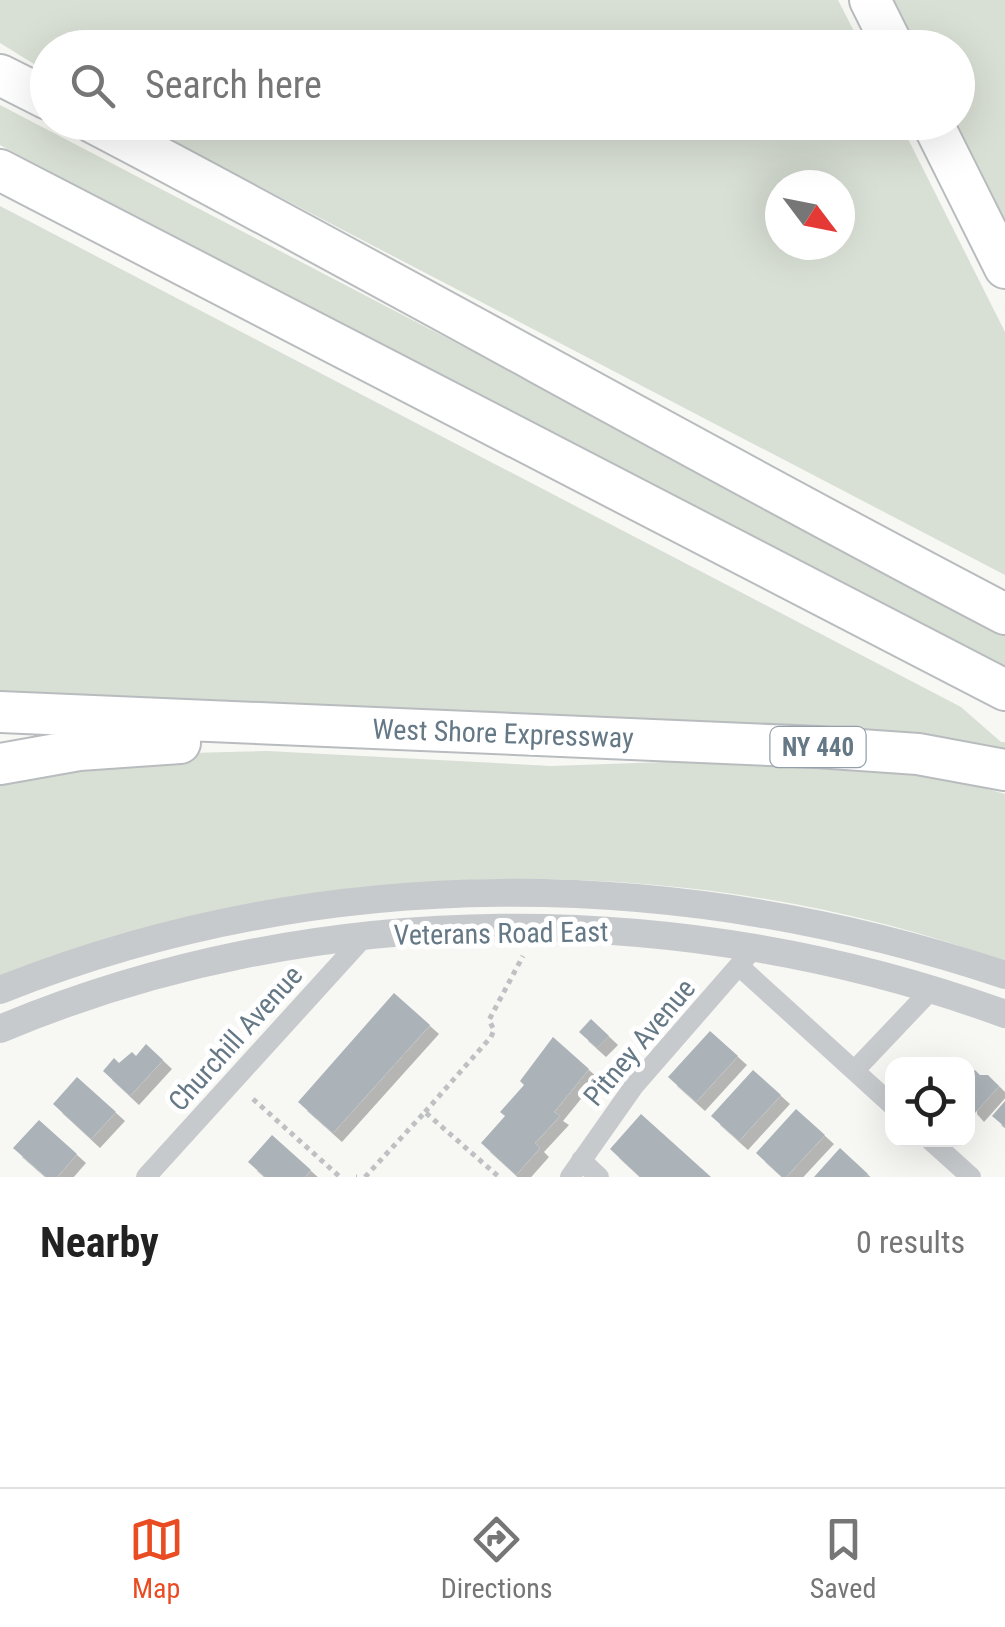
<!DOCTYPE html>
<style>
body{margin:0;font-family:"Roboto Condensed",sans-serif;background:#f6f6f6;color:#222}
.controls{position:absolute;right:30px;bottom:30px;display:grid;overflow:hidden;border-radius:20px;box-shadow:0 10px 40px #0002}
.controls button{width:90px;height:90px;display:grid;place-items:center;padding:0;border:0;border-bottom:2px solid #e0e0e0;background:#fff;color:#222;font:50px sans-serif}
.compass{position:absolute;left:765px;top:170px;width:90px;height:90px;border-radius:50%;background:#fff;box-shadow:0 10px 40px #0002;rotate:122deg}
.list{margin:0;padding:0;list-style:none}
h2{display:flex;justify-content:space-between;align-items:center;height:130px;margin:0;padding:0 40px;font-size:42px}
h2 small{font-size:32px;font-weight:400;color:#767676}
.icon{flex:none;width:55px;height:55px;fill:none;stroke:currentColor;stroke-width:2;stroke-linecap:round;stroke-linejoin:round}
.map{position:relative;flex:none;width:1005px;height:1177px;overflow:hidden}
.search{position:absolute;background:#fff;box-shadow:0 10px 40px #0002;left:30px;right:30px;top:30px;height:110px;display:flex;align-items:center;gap:25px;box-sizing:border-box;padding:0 35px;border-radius:55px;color:#767676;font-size:38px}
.sheet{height:310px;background:#fff}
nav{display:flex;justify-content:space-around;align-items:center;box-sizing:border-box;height:140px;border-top:2px solid #e0e0e0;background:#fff;font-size:28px;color:#767676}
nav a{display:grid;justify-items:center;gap:5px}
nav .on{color:#e94b22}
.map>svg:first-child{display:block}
</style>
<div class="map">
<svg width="1005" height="1177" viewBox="0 0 1005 1177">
<defs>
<filter id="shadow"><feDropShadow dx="9" dy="9" stdDeviation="0" flood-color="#0004"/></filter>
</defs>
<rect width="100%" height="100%" fill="#f7f7f4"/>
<path fill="#d8dfd4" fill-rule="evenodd" d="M 0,0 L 838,0 L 862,47 L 48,48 L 47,72 L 0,43 Z
M 885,0 L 1005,0 L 1005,238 L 947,123 L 958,122 L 958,48 L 909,47 Z
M 0,105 L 1005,629 L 1005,676 L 0,145 Z
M 150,123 L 900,123 L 1005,332 L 1005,575 L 155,132 L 200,138 L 201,133 ZM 780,185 L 840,185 L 840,245 L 780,245 Z
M 0,206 L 961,707 L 1001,742 L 1005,742 L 1005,756 L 0,699 Z
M 267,751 L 551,766 L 752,759 L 939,775 L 1005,794 L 1005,962 C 696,847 305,851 0,978 L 0,775 L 154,754 Z"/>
<path fill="#abb3b9" filter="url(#shadow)" d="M 394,993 L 430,1025 L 333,1133 L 298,1102 Z
M 591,1019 L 609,1036 L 597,1048 L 579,1032 Z
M 710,1031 L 738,1056 L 696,1102 L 668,1077 Z
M 553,1037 L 589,1069 L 554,1112 L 560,1116 L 535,1143 L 540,1148 L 516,1175 L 481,1143 L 505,1116 L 500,1112 L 524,1085 L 520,1081 Z
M 146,1044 L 163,1060 L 130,1096 L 103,1071 L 114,1058 L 119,1063 L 132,1052 L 136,1056 Z
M 753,1070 L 781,1095 L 739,1141 L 711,1116 Z
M 975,1070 L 980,1075 L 988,1075 L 999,1086 L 975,1113 L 968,1105 L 968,1071 L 971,1074 Z
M 77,1077 L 116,1112 L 91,1139 L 53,1104 Z
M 1005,1101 L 1005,1127 L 992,1116 Z
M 796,1109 L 825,1135 L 786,1177 L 782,1177 L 756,1153 Z
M 641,1114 L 711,1177 L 640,1177 L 610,1149 Z
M 39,1120 L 77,1154 L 57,1177 L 46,1177 L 13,1148 Z
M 272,1135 L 311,1170 L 305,1177 L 265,1177 L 248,1162 Z
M 840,1148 L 868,1174 L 865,1177 L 814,1177 Z"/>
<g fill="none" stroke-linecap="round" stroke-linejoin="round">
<g stroke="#b9bcbf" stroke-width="44">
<path id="motorway" d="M 870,0 L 894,48
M 0,75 L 48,99
M 92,122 C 398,282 698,454 1005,614
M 932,122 L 1005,268
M 0,170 L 1005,690
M 0,712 L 817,747 L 918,754 L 1005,770
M 0,764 L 79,750 L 180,743"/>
</g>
<path stroke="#bec0c2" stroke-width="5" stroke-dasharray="5 5" stroke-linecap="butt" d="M 253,1099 L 340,1177
M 425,1112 L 491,1037 L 494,1030 L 489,1020 L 523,956
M 356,1177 L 357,1177
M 365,1177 L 425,1112 L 499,1177"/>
<path stroke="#c7cacd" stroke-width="20" d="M 739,966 L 892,1105
M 855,1070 L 932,989
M 930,1140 L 971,1177
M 581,1160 L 599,1177
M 146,1177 L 365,936
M 570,1177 L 634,1086 L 755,947"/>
<path stroke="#c7cacd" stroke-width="28" d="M 0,990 C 325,861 676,865 1005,975
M 0,1029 C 317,896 684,897 1005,1014"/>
<use href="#motorway" stroke="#fff" stroke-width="40"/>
</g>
<g text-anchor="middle" stroke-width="10" stroke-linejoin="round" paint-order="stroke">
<rect fill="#fff" stroke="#93a0aa" stroke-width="2.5" x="770.5" y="727" width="95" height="40" rx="8"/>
<g font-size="25" font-weight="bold" fill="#657886">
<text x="818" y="756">NY 440</text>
</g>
<g font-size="28" fill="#657886" stroke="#fff">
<text transform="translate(503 733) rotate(2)" y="10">West Shore Expressway</text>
<text transform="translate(501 933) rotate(-1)" y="10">Veterans Road East</text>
<text transform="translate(235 1038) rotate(-48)" y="10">Churchill Avenue</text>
<text transform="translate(639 1042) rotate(-50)" y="10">Pitney Avenue</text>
</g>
</g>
</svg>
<div class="controls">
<button><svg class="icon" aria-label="locate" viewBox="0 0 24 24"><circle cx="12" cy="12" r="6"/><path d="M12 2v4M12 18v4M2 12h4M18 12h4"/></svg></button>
</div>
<svg class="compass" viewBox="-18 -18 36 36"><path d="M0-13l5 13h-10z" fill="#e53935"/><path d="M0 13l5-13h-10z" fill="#767676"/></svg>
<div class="search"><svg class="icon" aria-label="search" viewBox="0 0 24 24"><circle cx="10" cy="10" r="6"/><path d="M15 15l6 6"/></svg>Search here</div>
</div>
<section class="sheet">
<h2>Nearby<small>0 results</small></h2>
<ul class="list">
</ul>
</section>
<nav>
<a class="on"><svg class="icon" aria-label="map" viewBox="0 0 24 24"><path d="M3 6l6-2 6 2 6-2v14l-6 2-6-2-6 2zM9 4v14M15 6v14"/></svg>Map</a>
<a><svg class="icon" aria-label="directions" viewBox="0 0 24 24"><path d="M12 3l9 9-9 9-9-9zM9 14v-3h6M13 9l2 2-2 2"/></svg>Directions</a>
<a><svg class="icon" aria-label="saved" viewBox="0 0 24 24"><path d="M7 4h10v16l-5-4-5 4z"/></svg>Saved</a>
</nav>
